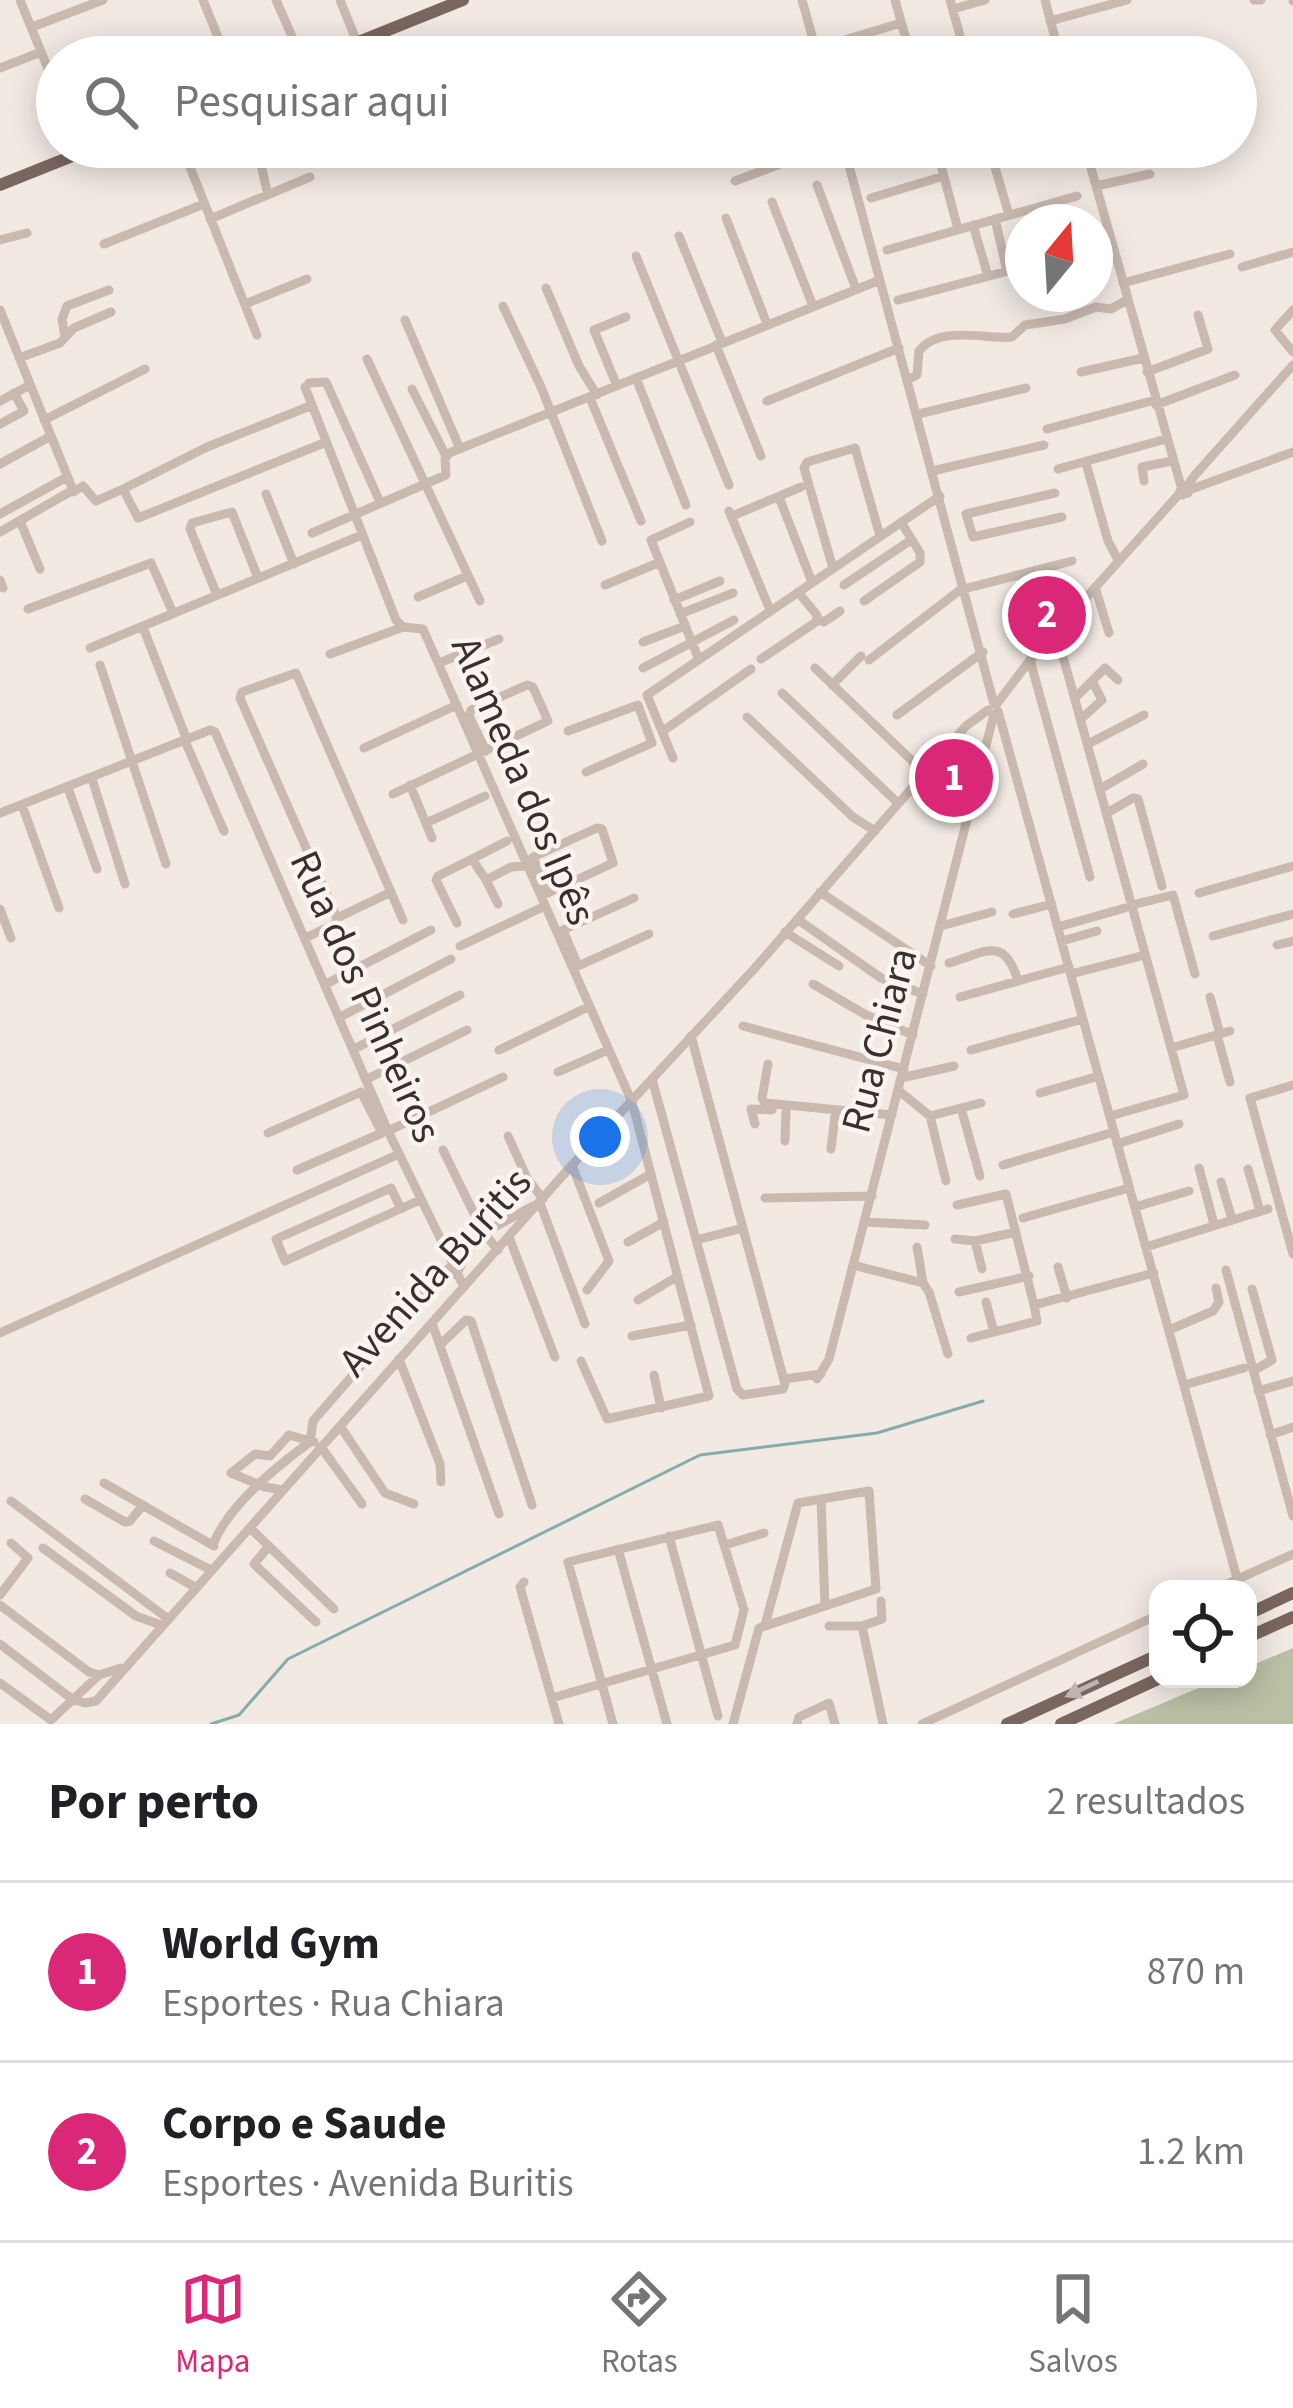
<!DOCTYPE html>
<html lang="pt">
<meta charset="utf-8">
<style>
body{margin:0;font-family:"Source Sans 3",sans-serif;background:#f6f6f6;color:#202124}
.controls{position:absolute;right:36px;bottom:36px;display:grid;overflow:hidden;border-radius:24px;box-shadow:0 6px 30px #0003}
.controls button{width:108px;height:108px;display:grid;place-items:center;padding:0;border:0;border-bottom:3px solid #e0e0e0;background:#fff;color:#202124;font:60px sans-serif}
.compass{position:absolute;left:1005px;top:204px;width:108px;height:108px;border-radius:50%;background:#fff;box-shadow:0 6px 30px #0003;rotate:18deg}
.you{position:absolute;left:600px;top:1137px;width:42px;height:42px;margin:-30px;border:9px solid #fff;border-radius:50%;background:#1a73e8;box-shadow:0 0 0 18px #1a73e833}
.badge{display:grid;place-items:center;width:78px;height:78px;border-radius:50%;background:#db2777;color:#fff;font-size:39px;font-weight:700}
.pin{position:absolute;translate:-50% -50%;border:6px solid #fff;box-shadow:0 3px 12px #0006}
.list{margin:0;padding:0;list-style:none}
h2{display:flex;justify-content:space-between;align-items:center;height:156px;margin:0;padding:0 48px;font-size:51px}
h2 small{font-size:39px;font-weight:400;color:#757577}
.list li{display:grid;grid-template-columns:78px 1fr auto;gap:36px;align-items:center;box-sizing:border-box;height:180px;padding:0 48px;border-top:3px solid #e0e0e0}
.list b{display:block;font-size:45px;white-space:nowrap}
.list p{margin:0;font-size:39px;white-space:nowrap;color:#757577}
.list em{font-size:39px;font-style:normal;color:#757577}
.icon{flex:none;width:66px;height:66px;fill:none;stroke:currentColor;stroke-width:2;stroke-linecap:round;stroke-linejoin:round}
.map{position:relative;flex:none;width:1293px;height:1724px;overflow:hidden}
.search{position:absolute;background:#fff;box-shadow:0 6px 30px #0003;left:36px;right:36px;top:36px;height:132px;display:flex;align-items:center;gap:30px;box-sizing:border-box;padding:0 42px;border-radius:66px;color:#757577;font-size:45px}
.sheet{height:516px;background:#fff}
nav{display:flex;justify-content:space-around;align-items:center;box-sizing:border-box;height:168px;border-top:3px solid #e0e0e0;background:#fff;font-size:33px;color:#757577}
nav a{display:grid;justify-items:center;gap:6px}
nav .on{color:#db2777}
.map>svg:first-child{display:block}
</style>
<div class="map">
<svg width="1293" height="1724" viewBox="0 0 1293 1724">
<rect width="100%" height="100%" fill="#f2e9e3"/>
<path fill="#b9c0a4" d="M 1293,1648 L 1293,1724 L 1113,1724 L 1220,1679 L 1248,1679 L 1248,1667 Z"/>
<g fill="none" stroke-linecap="round" stroke-linejoin="round">
<path stroke="#84acaa" stroke-width="3" d="M 211,1724 L 239,1715 L 288,1659 L 700,1455 L 877,1433 L 983,1401"/>
<path stroke="#c9b9af" stroke-width="9" d="M 20,0 L 57,91
M 203,0 L 226,57
M 276,0 L 301,57
M 340,0 L 357,42
M 802,0 L 818,57
M 895,0 L 911,57
M 950,0 L 966,57
M 1045,0 L 1060,57
M 1254,0 L 1261,0
M 1293,0 L 1293,1
M 953,9 L 985,0
M 1050,21 L 1127,0
M 32,27 L 103,0
M 831,44 L 901,23
M 144,56 L 145,57
M 981,57 L 1040,41
M 1130,57 L 1175,45
M 0,68 L 41,52
M 182,147 L 257,335
M 844,147 L 994,704
M 936,147 L 958,229
M 989,147 L 1009,215
M 1085,147 L 1181,486
M 994,163 L 1054,147
M 735,181 L 826,147
M 817,185 L 856,289
M 1096,186 L 1150,174
M 268,195 L 261,165 L 303,147
M 871,198 L 944,176
M 772,202 L 813,306
M 726,218 L 767,324
M 210,219 L 310,177
M 995,219 L 1007,271
M 973,225 L 988,276
M 679,236 L 722,342
M 0,240 L 27,233
M 104,244 L 204,204
M 887,250 L 1077,196
M 636,256 L 729,485
M 1242,267 L 1293,252
M 1123,283 L 1230,254
M 546,288 L 579,366 L 597,395
M 898,300 L 1023,267
M 245,304 L 307,279
M 503,306 L 541,387 L 602,541
M 0,310 L 73,490 L 0,532
M 1293,310 L 1275,330 L 1293,352
M 405,320 L 460,449
M 65,337 L 62,319 L 67,306 L 109,290
M 716,345 L 761,456
M 19,358 L 60,343 L 74,328 L 111,312
M 367,359 L 480,601
M 1081,372 L 1143,358
M 1147,372 L 1208,349 L 1198,315
M 636,378 L 686,505
M 909,379 L 917,375 L 919,351 C 939,325 983,339 1012,337 L 1025,325 L 1065,319 L 1096,307 L 1111,309 L 1127,300
M 309,383 L 326,382 L 380,502
M 617,386 L 594,330 L 626,317
M 305,387 L 396,620 L 403,627
M 412,389 L 446,456
M 590,398 L 641,521
M 0,401 L 30,385
M 767,401 L 899,348
M 1156,405 L 1235,375
M 310,406 L 207,447 L 123,489 L 138,518 L 324,443
M 918,414 L 1026,388
M 44,420 L 145,369
M 0,424 L 24,411 L 14,393
M 1047,429 L 1155,400
M 0,464 L 51,436
M 1087,467 L 1108,541 L 1118,560
M 1058,469 L 1166,439
M 932,471 L 1044,445
M 1144,481 L 1142,467 L 1172,461
M 1189,490 L 1293,452
M 1180,491 L 1182,495 L 1188,493 L 1187,486 L 1195,475 L 1293,365
M 73,492 L 83,486 L 96,501 L 123,489
M 1055,493 L 966,514 L 973,537 L 1062,517
M 266,494 L 294,564
M 779,497 L 812,582
M 729,511 L 770,610
M 0,514 L 67,477
M 737,514 L 801,487
M 20,521 L 40,569
M 690,522 L 651,540 L 699,660
M 312,533 L 446,475 L 445,459 L 449,453 L 880,280
M 833,568 L 804,468 L 807,462 L 855,448 L 880,536
M 0,580 L 3,588
M 605,585 L 658,563
M 844,585 L 911,540
M 1095,587 L 1109,633
M 217,595 L 190,529 L 192,523 L 232,512 L 258,578
M 418,597 L 467,576
M 674,600 L 720,581
M 864,601 L 920,562 L 920,553 L 901,522
M 28,609 L 151,563 L 173,613
M 680,614 L 733,593
M 817,619 L 824,622 L 840,611
M 144,630 L 187,740
M 1056,631 L 1184,1095 L 1110,1116
M 643,642 L 685,626
M 90,648 L 362,535
M 330,654 L 403,627 L 423,629 L 632,1102 L 709,1396 L 607,1419 L 581,1361
M 761,659 L 816,622 L 817,615 L 798,592
M 869,660 L 960,590 L 1072,561
M 1030,660 L 1090,877
M 439,663 L 499,639
M 100,665 L 166,864
M 643,668 L 734,620
M 815,668 L 926,774
M 832,685 L 861,656
M 782,693 L 898,803
M 1076,697 L 1105,668 L 1118,680
M 996,705 L 1030,660 L 1180,493
M 998,711 L 1240,1589
M 897,715 L 983,652
M 747,717 L 853,817 L 875,831
M 1081,719 L 1102,700 L 1092,681
M 568,731 L 638,705 L 652,743 L 586,772
M 663,731 L 751,669
M 185,741 L 224,831
M 1088,744 L 1144,715
M 364,748 L 457,705
M 673,758 L 647,695 L 940,496
M 92,779 L 125,884
M 410,785 L 432,838
M 68,788 L 97,869
M 1100,789 L 1143,764
M 393,794 L 548,721 L 533,687 L 527,685 L 471,710 L 469,716 L 486,751
M 22,805 L 59,908
M 0,813 L 210,730 L 215,732 L 388,1131 L 464,1287
M 1107,813 L 1133,798 L 1138,799 L 1162,886
M 426,823 L 485,796
M 597,828 L 602,829 L 613,863 L 548,893 L 533,857 Z
M 472,859 L 507,841
M 486,880 L 498,904
M 391,892 L 337,918 L 240,698 L 242,692 L 296,673 L 403,920
M 820,892 L 931,966
M 1199,893 L 1293,866
M 634,898 L 563,930 L 578,966 L 649,934
M 1132,905 L 1173,895 L 1195,974
M 0,909 L 11,938
M 1013,914 L 1052,904
M 797,919 L 881,978 L 923,994
M 457,923 L 436,880 L 438,876 L 472,859 L 486,880 L 511,867 L 525,866
M 941,926 L 992,912
M 1058,927 L 1125,908
M 785,932 L 839,966
M 1213,936 L 1293,914
M 305,938 L 335,924 L 337,918
M 1062,941 L 1097,931
M 1277,945 L 1293,941
M 460,946 L 543,907
M 949,963 C 986,952 1004,935 1018,981 L 1069,967
M 1071,974 L 1141,956
M 326,984 L 431,930
M 813,984 L 866,1015 L 913,1035
M 960,997 L 1018,981
M 1210,997 L 1220,1034
M 340,1017 L 451,959
M 743,1026 L 904,1069
M 1217,1035 L 1230,1082
M 1171,1048 L 1230,1031
M 354,1049 L 460,995
M 499,1050 L 588,1007
M 971,1050 L 1083,1019
M 768,1064 L 762,1098 L 765,1103 L 892,1115
M 558,1072 L 608,1050
M 901,1078 L 954,1066
M 367,1079 L 467,1030
M 652,1079 L 737,1389 L 743,1395 L 783,1389 L 785,1384 L 691,1036
M 1293,1085 L 1250,1098 L 1293,1254
M 898,1090 L 930,1116 L 946,1181
M 1040,1093 L 1099,1076
M 961,1108 L 981,1103
M 930,1116 L 961,1108 L 980,1176
M 755,1124 L 751,1109 L 772,1110
M 388,1131 L 503,1077
M 268,1133 L 361,1092 L 382,1133 L 297,1170
M 508,1136 L 527,1178 L 543,1199
M 785,1141 L 786,1111
M 1117,1144 L 1179,1124
M 831,1149 L 835,1116
M 443,1150 L 483,1232 L 498,1250
M 572,1165 L 609,1261 L 587,1290
M 1003,1165 L 1114,1132
M 1199,1168 L 1214,1224
M 1248,1169 L 1260,1211
M 1221,1182 L 1232,1219
M 765,1198 L 872,1196
M 540,1203 L 585,1324
M 599,1203 L 651,1174
M 957,1205 L 1006,1194 L 1034,1305 L 1154,1273
M 1135,1207 L 1189,1191
M 401,1209 L 391,1188 L 276,1239 L 285,1261 L 420,1200
M 1023,1218 L 1129,1188
M 864,1222 L 925,1225
M 509,1237 L 555,1357
M 955,1239 L 975,1241
M 696,1240 L 743,1228
M 628,1242 L 664,1222
M 917,1247 L 923,1283
M 1146,1247 L 1268,1209
M 853,1265 L 923,1283 L 929,1292 L 948,1354
M 1058,1267 L 1067,1298
M 982,1269 L 975,1241 L 1016,1232
M 1226,1270 L 1293,1516
M 456,1275 L 476,1237 L 533,1206
M 1252,1289 L 1272,1360 L 1253,1371
M 959,1292 L 1029,1276
M 638,1300 L 678,1276
M 986,1302 L 994,1332
M 432,1323 L 499,1514
M 1169,1330 L 1213,1311 L 1219,1302 L 1216,1288
M 0,1333 L 399,1154
M 632,1336 L 691,1325
M 971,1338 L 1037,1321 L 1034,1305
M 441,1344 L 466,1320 L 471,1321 L 532,1505
M 399,1359 L 440,1464 L 441,1482
M 654,1375 L 661,1408
M 784,1379 L 821,1374
M 817,1379 L 829,1359 L 994,714
M 1184,1385 L 1244,1368
M 1258,1391 L 1293,1381
M 340,1426 L 385,1493 L 414,1504
M 1270,1435 L 1293,1427
M 321,1447 L 362,1504
M 104,1483 L 214,1546
M 283,1490 L 265,1487 L 231,1473 L 255,1454 L 270,1456 L 289,1435 L 314,1442
M 85,1499 L 125,1522 L 130,1521 L 143,1505
M 821,1499 L 825,1606
M 11,1501 L 167,1618
M 250,1528 L 334,1609
M 669,1536 L 718,1716
M 154,1541 L 211,1570
M 213,1545 C 227,1507 277,1466 310,1442 L 313,1421 L 440,1275 L 451,1267
M 725,1545 L 764,1533
M 269,1546 L 254,1564 L 316,1622
M 43,1548 L 136,1616 L 161,1625
M 618,1549 L 667,1724
M 170,1573 L 195,1587
M 524,1582 L 520,1587 L 559,1724
M 1216,1589 L 1293,1554
M 0,1595 L 28,1558 L 11,1543
M 0,1605 L 89,1672 L 99,1675 L 121,1668
M 829,1626 L 862,1626 L 883,1724
M 862,1626 L 882,1619 L 881,1601
M 0,1644 L 72,1699 L 85,1703 L 96,1701 L 572,1165 L 754,969 L 966,726 L 988,710
M 0,1683 L 51,1720 L 99,1675
M 552,1698 L 735,1645
M 613,1724 L 568,1562 L 718,1525 L 744,1610 L 735,1645
M 733,1724 L 759,1628 L 876,1589 L 869,1491 L 798,1503 L 765,1625
M 797,1724 L 799,1717 L 829,1703 L 835,1724
M 922,1724 L 1158,1615"/>
<path stroke="#79665f" stroke-width="12" d="M 321,57 L 463,0
M 0,185 L 95,147
M 1248,1614 L 1293,1593
M 1248,1637 L 1293,1617
M 1007,1724 L 1158,1655
M 1061,1724 L 1158,1679"/>
</g>
<defs><path id="oneway-solid" d="M-6-.8H1V-3.2L6.5 0L1 3.2V.8H-6Z" transform="scale(3)"/></defs>
<use fill="#bfb4ae" href="#oneway-solid" transform="translate(1082 1689) rotate(155)"/>
<g text-anchor="middle" stroke-width="9" stroke-linejoin="round" paint-order="stroke">
<g font-size="42" fill="#392f2d" stroke="#f9f4ef">
<text transform="translate(525 780) rotate(67)" y="15">Alameda dos Ipês</text>
<text transform="translate(367 996) rotate(66)" y="15">Rua dos Pinheiros</text>
<text transform="translate(878 1040) rotate(-75)" y="15">Rua Chiara</text>
<text transform="translate(434 1271) rotate(-48)" y="15">Avenida Buritis</text>
</g>
</g>
</svg>
<div class="controls">
<button><svg class="icon" aria-label="locate" viewBox="0 0 24 24"><circle cx="12" cy="12" r="6"/><path d="M12 2v4M12 18v4M2 12h4M18 12h4"/></svg></button>
</div>
<svg class="compass" viewBox="-18 -18 36 36"><path d="M0-13l5 13h-10z" fill="#e53935"/><path d="M0 13l5-13h-10z" fill="#757577"/></svg>
<div class="you"></div>
<div class="pin badge" style="left:954px;top:778px">1</div>
<div class="pin badge" style="left:1047px;top:615px">2</div>
<div class="search"><svg class="icon" aria-label="search" viewBox="0 0 24 24"><circle cx="10" cy="10" r="6"/><path d="M15 15l6 6"/></svg>Pesquisar aqui</div>
</div>
<section class="sheet">
<h2>Por perto<small>2 resultados</small></h2>
<ul class="list">
<li><span class="badge">1</span><div><b>World Gym</b><p>Esportes · Rua Chiara</p></div><em>870 m</em></li>
<li><span class="badge">2</span><div><b>Corpo e Saude</b><p>Esportes · Avenida Buritis</p></div><em>1.2 km</em></li>
</ul>
</section>
<nav>
<a class="on"><svg class="icon" aria-label="map" viewBox="0 0 24 24"><path d="M3 6l6-2 6 2 6-2v14l-6 2-6-2-6 2zM9 4v14M15 6v14"/></svg>Mapa</a>
<a><svg class="icon" aria-label="directions" viewBox="0 0 24 24"><path d="M12 3l9 9-9 9-9-9zM9 14v-3h6M13 9l2 2-2 2"/></svg>Rotas</a>
<a><svg class="icon" aria-label="saved" viewBox="0 0 24 24"><path d="M7 4h10v16l-5-4-5 4z"/></svg>Salvos</a>
</nav>
